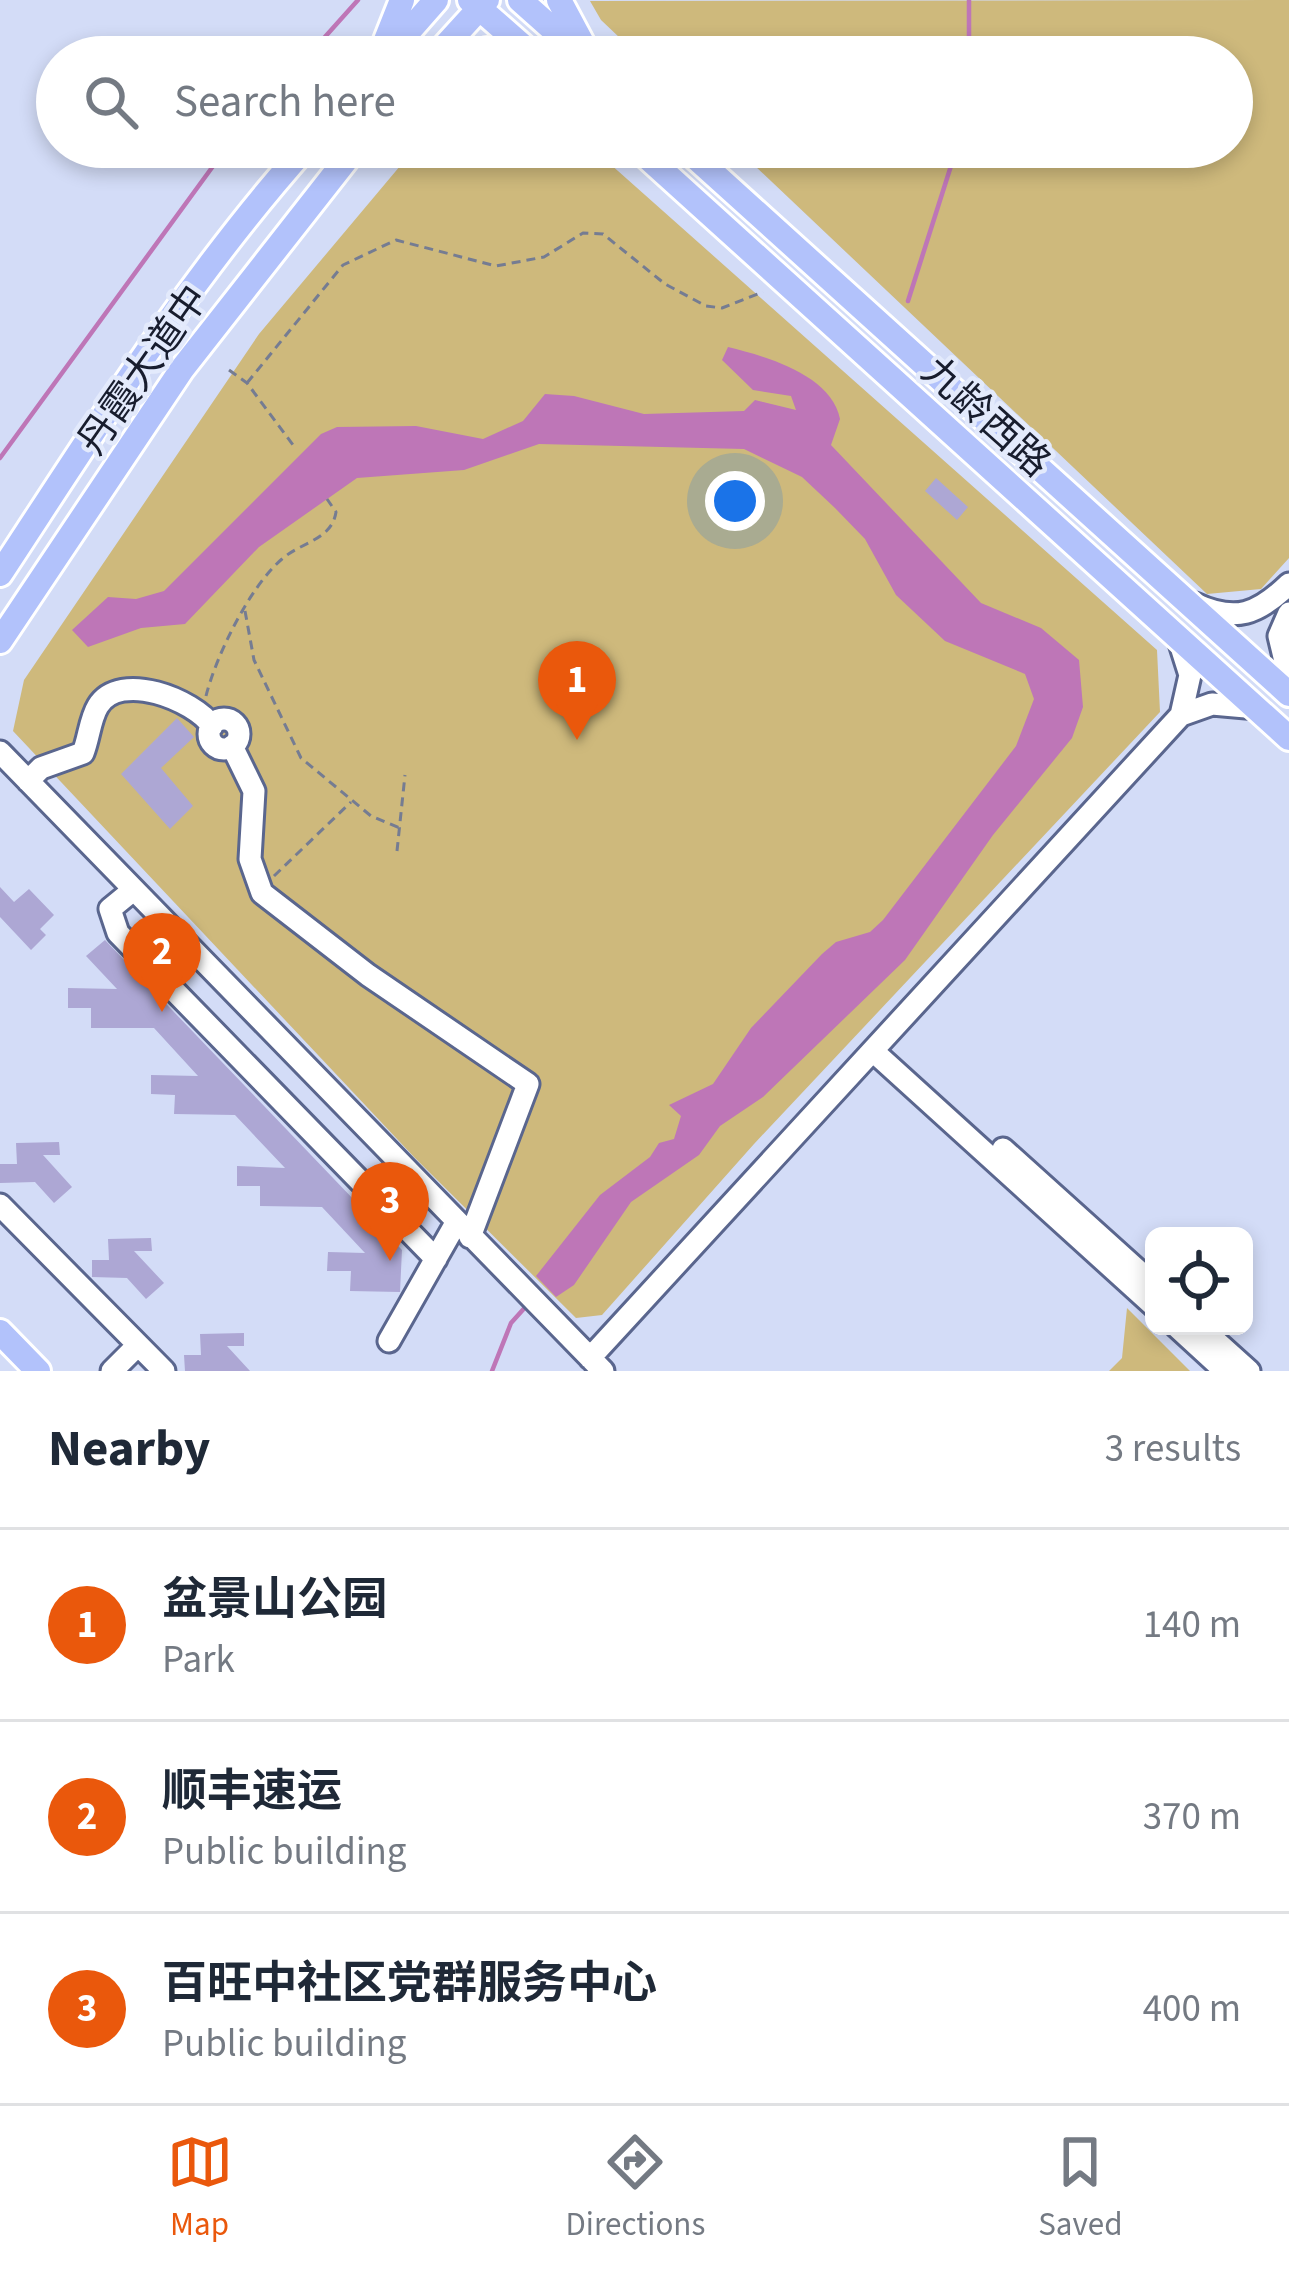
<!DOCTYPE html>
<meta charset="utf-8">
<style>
body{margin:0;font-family:"Source Sans 3","Noto Sans SC",sans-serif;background:#f6f6f7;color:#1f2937}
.controls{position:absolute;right:36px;bottom:36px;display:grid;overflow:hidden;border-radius:18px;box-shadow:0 6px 18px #0003}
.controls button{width:108px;height:108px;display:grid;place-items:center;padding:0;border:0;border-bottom:3px solid #e0e1e3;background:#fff;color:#1f2937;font:60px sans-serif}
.you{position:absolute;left:735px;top:501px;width:42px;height:42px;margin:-30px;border:9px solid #fff;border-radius:50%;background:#1a73e8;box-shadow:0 0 0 18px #1a73e833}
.badge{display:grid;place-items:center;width:78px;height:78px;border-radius:50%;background:#ea580c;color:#fff;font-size:39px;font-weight:700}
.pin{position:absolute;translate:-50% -99px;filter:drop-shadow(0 3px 6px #0008)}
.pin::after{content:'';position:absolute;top:63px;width:42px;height:36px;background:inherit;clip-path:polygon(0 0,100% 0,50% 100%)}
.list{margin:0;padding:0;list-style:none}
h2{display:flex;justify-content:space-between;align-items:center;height:156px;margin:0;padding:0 48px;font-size:51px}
h2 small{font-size:39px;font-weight:400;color:#747a83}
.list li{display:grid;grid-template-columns:78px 1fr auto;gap:36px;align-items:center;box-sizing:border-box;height:192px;padding:0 48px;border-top:3px solid #e0e1e3}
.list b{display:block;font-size:45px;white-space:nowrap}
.list p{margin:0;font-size:39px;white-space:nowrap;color:#747a83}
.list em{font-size:39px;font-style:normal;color:#747a83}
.icon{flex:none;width:66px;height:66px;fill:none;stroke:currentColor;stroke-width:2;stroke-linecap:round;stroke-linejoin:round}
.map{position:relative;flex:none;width:1289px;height:1371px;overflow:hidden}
.search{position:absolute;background:#fff;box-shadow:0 6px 18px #0003;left:36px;right:36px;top:36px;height:132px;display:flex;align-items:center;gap:30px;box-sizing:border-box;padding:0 42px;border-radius:66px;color:#747a83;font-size:45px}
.sheet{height:732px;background:#fff}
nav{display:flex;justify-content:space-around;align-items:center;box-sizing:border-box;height:168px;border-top:3px solid #e0e1e3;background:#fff;font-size:33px;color:#747a83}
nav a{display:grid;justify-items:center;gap:6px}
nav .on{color:#ea580c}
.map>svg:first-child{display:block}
</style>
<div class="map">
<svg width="1289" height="1371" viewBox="0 0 1289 1371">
<rect width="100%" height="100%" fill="#d3dcf7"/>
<path fill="#ceb97c" d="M 1289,0 L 1289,558 L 1261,589 L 1207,594 L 735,147 L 1232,147 L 1232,57 L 640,57 L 601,20 L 590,1 Z
M 416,147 L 591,147 L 1157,650 L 1160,712 L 754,1144 L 602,1315 L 576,1318 L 414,1157 L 13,731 L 24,680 L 259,334 Z
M 1127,1308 L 1190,1371 L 1109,1371 L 1122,1358 Z"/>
<path fill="#be76b7" d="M 728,347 C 765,356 832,375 840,419 L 831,445 L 981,603 L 1041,628 L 1079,660 L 1083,707 L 1072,738 L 993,835 L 905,960 L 763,1097 L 720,1126 L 699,1155 L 631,1202 L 574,1285 L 556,1297 L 536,1276 L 600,1195 L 650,1157 L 659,1143 L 674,1139 L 681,1116 L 669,1105 L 713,1084 L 751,1028 L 822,954 L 836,942 L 870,932 L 883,920 L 1016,746 L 1034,699 L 1025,674 L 945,641 L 896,595 L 865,539 L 835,508 L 802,477 L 744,449 L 539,444 L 464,470 L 357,478 L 259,547 L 185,624 L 141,628 L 88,647 L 72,630 L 108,597 L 136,599 L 164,591 L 321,434 L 337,427 L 416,426 L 483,439 L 523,421 L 545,394 L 574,396 L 644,414 L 744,411 L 755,400 L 796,410 L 791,396 L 753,390 L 722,360 Z"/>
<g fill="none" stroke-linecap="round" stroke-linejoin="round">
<path stroke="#be76b7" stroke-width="4.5" d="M 969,0 L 969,57
M 307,57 L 358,0
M 908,301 L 957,147
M 0,458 L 227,147
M 492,1371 L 511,1323 L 529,1303"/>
</g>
<path fill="#ada7d4" d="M 936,478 L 968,507 L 957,520 L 925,491 Z
M 177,718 L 194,737 L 161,768 L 193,806 L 170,829 L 121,774 Z
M 0,887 L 14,902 L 29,889 L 54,915 L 40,929 L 46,935 L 31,950 L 0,917 Z
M 105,940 L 402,1250 L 400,1292 L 350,1291 L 351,1271 L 327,1271 L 328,1252 L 365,1253 L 322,1207 L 260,1206 L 260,1186 L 237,1186 L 237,1166 L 285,1168 L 235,1115 L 174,1114 L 175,1095 L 151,1094 L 151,1075 L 198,1076 L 154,1028 L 91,1028 L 91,1008 L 68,1008 L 68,988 L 117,989 L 86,956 Z
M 59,1142 L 60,1155 L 43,1155 L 72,1187 L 54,1203 L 35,1182 L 0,1183 L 0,1164 L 17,1164 L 16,1143 Z
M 151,1238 L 152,1251 L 134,1251 L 164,1283 L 146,1299 L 127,1278 L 92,1277 L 92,1260 L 109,1260 L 108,1239 Z
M 244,1333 L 244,1346 L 227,1346 L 250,1371 L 185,1371 L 184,1355 L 201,1355 L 200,1334 Z"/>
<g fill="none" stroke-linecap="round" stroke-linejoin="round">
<g stroke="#5a668e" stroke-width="27">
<path id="minor" d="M 1195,604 C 1236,623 1258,614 1289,584
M 1289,613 L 1279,636 L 1289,678
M 1178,637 L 1190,675 L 1181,715 L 1212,704 L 1257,708
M209 734a15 15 0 1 1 30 0a15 15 0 1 1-30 0Z
M 232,746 L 254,791 L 250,859 L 262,893 L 368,975 L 528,1084 L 470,1237
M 0,752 L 603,1371
M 28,781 L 41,768 L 83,753 C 89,738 90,719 98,706 C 120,670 194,700 212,726
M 132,891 L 110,909 L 118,933 L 436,1259
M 873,1051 L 1154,1306
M 1003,1149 L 1154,1285
M 0,1205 L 164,1371
M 1176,1326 L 1225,1371
M 1199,1326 L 1249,1371
M 389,1341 L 456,1223
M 590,1358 L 1181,715
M 112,1371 L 138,1345"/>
</g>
<g stroke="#fff" stroke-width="30">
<path id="major" d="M 470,0 L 535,57
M 520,0 L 584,57
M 559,0 L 583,45
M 383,48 L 402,0
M 386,57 L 436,0
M 435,57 L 487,0
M 462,57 L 487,50 L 524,57
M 636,147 L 1289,738
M 684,147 L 1289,694
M 0,574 C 96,428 189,278 306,147
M 0,641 L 182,369 L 356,147
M 0,1332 L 38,1371"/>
</g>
<path stroke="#757c92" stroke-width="3" stroke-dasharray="9 6" stroke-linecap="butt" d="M 229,370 L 247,383 L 296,449
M 247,383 L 343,265 L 396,240 L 496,266 L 544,257 L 583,233 L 603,234 L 665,284 L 706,306 L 722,308 L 763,292
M 245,611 L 254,660 L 301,758 L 371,816 L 400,828
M 206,696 C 216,656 250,586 282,559 C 301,542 332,540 336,512 L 327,499
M 397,851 L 405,775
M 274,876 L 351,802"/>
<use href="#minor" stroke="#fff" stroke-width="21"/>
<use href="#major" stroke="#b2c2fb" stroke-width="24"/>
</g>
<g text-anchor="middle" stroke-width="9" stroke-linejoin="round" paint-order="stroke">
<g font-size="39" fill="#181d2e" stroke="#e3eafc">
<text transform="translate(142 369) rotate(-55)" y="14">丹霞大道中</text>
<text transform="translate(987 416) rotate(42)" y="14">九龄西路</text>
</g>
</g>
</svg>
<div class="controls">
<button><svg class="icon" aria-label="locate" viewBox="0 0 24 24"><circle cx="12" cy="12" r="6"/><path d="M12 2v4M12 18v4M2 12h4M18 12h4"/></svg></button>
</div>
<div class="you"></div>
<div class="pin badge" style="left:577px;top:740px">1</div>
<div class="pin badge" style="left:162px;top:1012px">2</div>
<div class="pin badge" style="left:390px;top:1261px">3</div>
<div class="search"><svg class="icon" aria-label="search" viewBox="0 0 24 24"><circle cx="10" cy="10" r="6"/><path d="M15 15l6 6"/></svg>Search here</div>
</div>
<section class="sheet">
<h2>Nearby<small>3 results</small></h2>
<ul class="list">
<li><span class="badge">1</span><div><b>盆景山公园</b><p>Park</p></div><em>140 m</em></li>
<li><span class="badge">2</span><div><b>顺丰速运</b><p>Public building</p></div><em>370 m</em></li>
<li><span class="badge">3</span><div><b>百旺中社区党群服务中心</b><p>Public building</p></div><em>400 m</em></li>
</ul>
</section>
<nav>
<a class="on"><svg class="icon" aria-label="map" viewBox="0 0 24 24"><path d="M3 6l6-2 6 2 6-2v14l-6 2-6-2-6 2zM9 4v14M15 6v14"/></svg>Map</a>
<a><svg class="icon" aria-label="directions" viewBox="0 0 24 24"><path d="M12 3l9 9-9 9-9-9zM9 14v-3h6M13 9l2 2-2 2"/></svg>Directions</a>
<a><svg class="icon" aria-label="saved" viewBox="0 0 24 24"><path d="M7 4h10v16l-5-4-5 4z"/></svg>Saved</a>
</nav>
